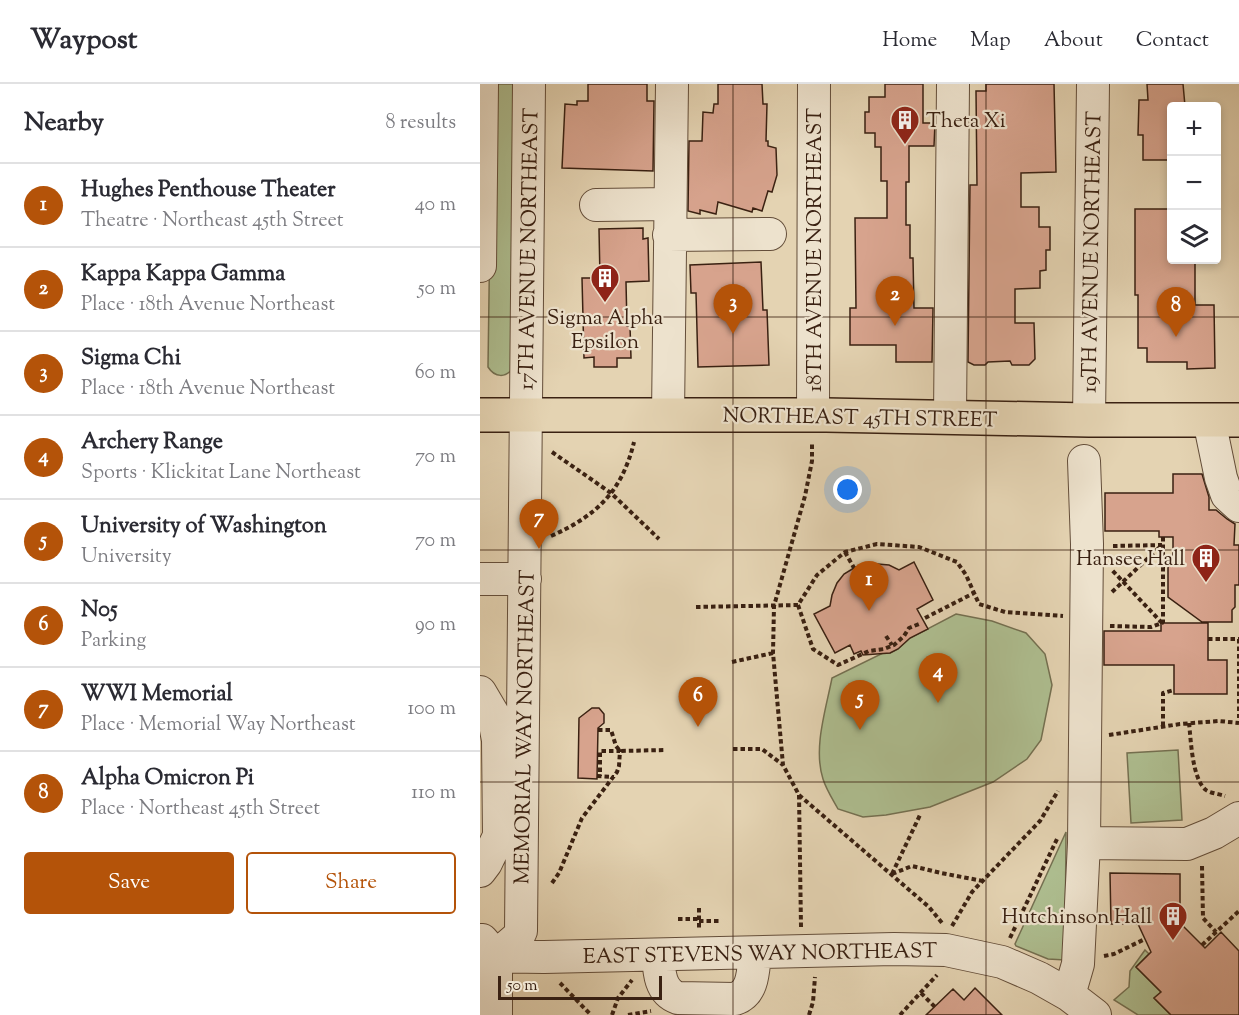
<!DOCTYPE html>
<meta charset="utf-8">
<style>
body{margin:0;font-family:"Sorts Mill Goudy",serif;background:#f2f2f3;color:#2b2b33}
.controls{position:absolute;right:18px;top:18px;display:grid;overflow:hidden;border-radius:6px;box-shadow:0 3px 9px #0003}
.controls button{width:54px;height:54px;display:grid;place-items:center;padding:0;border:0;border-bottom:2px solid #e1e1e2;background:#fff;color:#2b2b33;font:30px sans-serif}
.scale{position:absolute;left:18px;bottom:15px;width:164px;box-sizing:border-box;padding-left:6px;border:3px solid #3a2112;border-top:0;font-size:16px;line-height:21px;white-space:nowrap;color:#3a2112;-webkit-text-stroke:4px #ede2cd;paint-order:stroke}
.you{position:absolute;left:368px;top:406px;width:21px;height:21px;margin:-15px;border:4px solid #fff;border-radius:50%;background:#1a73e8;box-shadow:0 0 0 9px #1a73e833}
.badge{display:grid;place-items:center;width:39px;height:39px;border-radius:50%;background:#b45309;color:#fff;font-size:20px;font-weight:700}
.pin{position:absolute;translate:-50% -50px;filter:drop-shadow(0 2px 3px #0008)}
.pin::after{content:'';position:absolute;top:32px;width:21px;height:18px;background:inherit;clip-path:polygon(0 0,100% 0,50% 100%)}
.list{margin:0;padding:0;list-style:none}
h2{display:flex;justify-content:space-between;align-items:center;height:78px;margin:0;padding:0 24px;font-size:26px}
h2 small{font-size:20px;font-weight:400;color:#7c7c81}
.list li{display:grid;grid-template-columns:39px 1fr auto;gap:18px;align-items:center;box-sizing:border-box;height:84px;padding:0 24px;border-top:2px solid #e1e1e2}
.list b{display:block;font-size:22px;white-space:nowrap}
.list p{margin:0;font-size:20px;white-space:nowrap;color:#7c7c81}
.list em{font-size:20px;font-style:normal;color:#7c7c81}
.actions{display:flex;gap:12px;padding:18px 24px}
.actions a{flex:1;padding:14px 0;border:2px solid #b45309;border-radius:6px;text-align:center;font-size:21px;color:#b45309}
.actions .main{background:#b45309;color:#fff}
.icon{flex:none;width:33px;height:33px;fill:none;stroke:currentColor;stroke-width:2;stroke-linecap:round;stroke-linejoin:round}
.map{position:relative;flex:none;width:759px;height:931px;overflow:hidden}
header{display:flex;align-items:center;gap:36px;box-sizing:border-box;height:84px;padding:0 30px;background:#fff;border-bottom:2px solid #e1e1e2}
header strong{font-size:28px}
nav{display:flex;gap:33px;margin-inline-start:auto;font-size:21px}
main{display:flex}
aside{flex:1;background:#fff}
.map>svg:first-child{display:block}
</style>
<header>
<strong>Waypost</strong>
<nav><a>Home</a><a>Map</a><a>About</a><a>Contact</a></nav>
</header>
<main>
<aside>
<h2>Nearby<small>8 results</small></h2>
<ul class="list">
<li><span class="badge">1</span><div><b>Hughes Penthouse Theater</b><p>Theatre · Northeast 45th Street</p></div><em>40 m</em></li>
<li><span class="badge">2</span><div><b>Kappa Kappa Gamma</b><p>Place · 18th Avenue Northeast</p></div><em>50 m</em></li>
<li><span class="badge">3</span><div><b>Sigma Chi</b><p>Place · 18th Avenue Northeast</p></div><em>60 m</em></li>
<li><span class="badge">4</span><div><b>Archery Range</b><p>Sports · Klickitat Lane Northeast</p></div><em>70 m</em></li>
<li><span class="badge">5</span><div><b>University of Washington</b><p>University</p></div><em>70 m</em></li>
<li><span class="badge">6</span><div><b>N05</b><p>Parking</p></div><em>90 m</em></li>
<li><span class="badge">7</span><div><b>WWI Memorial</b><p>Place · Memorial Way Northeast</p></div><em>100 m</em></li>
<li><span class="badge">8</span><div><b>Alpha Omicron Pi</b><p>Place · Northeast 45th Street</p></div><em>110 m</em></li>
</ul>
<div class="actions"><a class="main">Save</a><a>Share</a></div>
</aside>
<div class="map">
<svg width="759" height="931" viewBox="0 0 759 931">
<rect width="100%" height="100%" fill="#e4d3b2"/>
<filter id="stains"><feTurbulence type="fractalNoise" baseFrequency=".00333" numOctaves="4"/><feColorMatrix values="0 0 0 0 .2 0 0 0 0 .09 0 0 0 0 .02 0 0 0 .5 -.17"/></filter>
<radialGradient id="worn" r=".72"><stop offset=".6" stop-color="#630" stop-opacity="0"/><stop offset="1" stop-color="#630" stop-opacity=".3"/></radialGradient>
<path fill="#aebe90" stroke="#747051" stroke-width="1.5" d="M 12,0 L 37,0 L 33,284 C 26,294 15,294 8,283 Z
M 476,530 L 512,537 L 546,549 L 565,570 L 572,601 L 561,656 L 547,675 L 513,698 L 450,723 L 406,731 L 383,733 L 358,725 C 353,716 346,705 343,695 C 333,664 346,625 352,594 L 403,569 L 410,569 L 418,565 L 430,554 Z
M 698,666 L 702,736 L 651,739 L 647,669 Z
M 586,748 L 585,876 L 568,875 L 536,862 L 535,860 Z
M 665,866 L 669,870 L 656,883 L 681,908 L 674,914 L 691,931 L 658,931 L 634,916 L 649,903 L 650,887 Z"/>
<path fill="#d7a38d" stroke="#3a2112" stroke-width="1.5" d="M 108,0 L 167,0 L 167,17 L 174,17 L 173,87 L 82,84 L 85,20 L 97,21 L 97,17 L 108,17 Z
M 238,0 L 282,0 L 283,20 L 287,20 L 286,57 L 288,57 L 288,62 L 296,64 L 297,91 L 292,108 L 288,107 L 282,127 L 273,124 L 272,128 L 238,118 L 236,130 L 220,126 L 220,130 L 208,127 L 209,57 L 222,57 L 223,28 L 233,29 L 234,20 L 238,20 Z
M 405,0 L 443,0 L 443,39 L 455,39 L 454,62 L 429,62 L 429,98 L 426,98 L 426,141 L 430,141 L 430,174 L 433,174 L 434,224 L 453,224 L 452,278 L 416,278 L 416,261 L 370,261 L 370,224 L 376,224 L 375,134 L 407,134 L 407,97 L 401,97 L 401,63 L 395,63 L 395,49 L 385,49 L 385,28 L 389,28 L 389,13 L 405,13 Z
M 506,0 L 574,0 L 576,88 L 541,89 L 541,123 L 559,123 L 559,143 L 570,143 L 570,166 L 566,166 L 566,186 L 560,187 L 560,204 L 535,205 L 535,239 L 554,239 L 555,275 L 549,281 L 532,281 L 530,277 L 508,278 L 505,281 L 494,281 L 488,278 L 490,101 L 497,101 L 496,7 L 506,7 Z
M 667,0 L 703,0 L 705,22 L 692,22 L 692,76 L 663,76 L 663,51 L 658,51 L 659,16 L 668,16 Z
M 655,125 L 692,125 L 692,176 L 715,176 L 715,221 L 734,221 L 735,284 L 707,285 L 707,278 L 667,278 L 667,264 L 658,264 L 658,211 L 655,211 Z
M 163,144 L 163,155 L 168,154 L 169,197 L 146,198 L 147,242 L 150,242 L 151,274 L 137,274 L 137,283 L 114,283 L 114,273 L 104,274 L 102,194 L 120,194 L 119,145 Z
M 281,178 L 283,226 L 287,226 L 289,281 L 218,283 L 216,209 L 211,209 L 210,181 Z
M 693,390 L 722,390 L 729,413 L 729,426 L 736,426 L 747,435 L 755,440 L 754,461 L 759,461 L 759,501 L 755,501 L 755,523 L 752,526 L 752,538 L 722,538 L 688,513 L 688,482 L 693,478 L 693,453 L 679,453 L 679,447 L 625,447 L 625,409 L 693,409 Z
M 434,478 L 453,516 L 437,525 L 448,545 L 430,554 L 418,565 L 410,569 L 383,571 L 381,567 L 374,570 L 370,561 L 355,569 L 334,530 L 350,522 L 352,511 L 357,499 L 364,490 L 374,484 L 386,479 L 409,481 L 419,486 Z
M 681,539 L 728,539 L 728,576 L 747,576 L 747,610 L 694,610 L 694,581 L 624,581 L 624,547 L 681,547 Z
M 112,624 L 119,624 L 124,630 L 124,639 L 118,644 L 117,695 L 98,694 L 99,634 Z
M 630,789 L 700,790 L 700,839 L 725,864 L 741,848 L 759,867 L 759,931 L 691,931 L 674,914 L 681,908 L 656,883 L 671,868 L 658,840 L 631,840 Z
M 495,904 L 522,931 L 446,931 L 473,905 L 484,916 Z"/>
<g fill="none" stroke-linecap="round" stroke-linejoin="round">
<g stroke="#644e3a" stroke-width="34">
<path id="minor" d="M 116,121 L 189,120
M 189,151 L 290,150
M 0,182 L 2,0
M 188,331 L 192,0
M 333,331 L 334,0
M 470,333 L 473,0
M 609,336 L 613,0
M 729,336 L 741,394 L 747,411 L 759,422
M 0,495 L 45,495
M 0,608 L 13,630 L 18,656 L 19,752 L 6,779 L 0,787
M 604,759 L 707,760 L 734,749 L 759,734
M 2,856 L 16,872 L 16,931
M 178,871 C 179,888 180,908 198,914 L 255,915 C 274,909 273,886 275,869
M 5,872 L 64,873 L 414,865 L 466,866 L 522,878 L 559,894 L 589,911 L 615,931
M 16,872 L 38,853 L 41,847 L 49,0
M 589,911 L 598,880 L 604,759 L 607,460 L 604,377"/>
</g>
<g stroke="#3a2112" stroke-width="36">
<path id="major" d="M 0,331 L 346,331 L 609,336 L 759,336"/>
</g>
<path stroke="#3a2112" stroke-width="4" stroke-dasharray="4.5 3" stroke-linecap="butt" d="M 72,368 L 131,409 L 179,455
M 71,452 C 116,432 142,408 154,358
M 683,453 L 683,539
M 633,462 L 682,461
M 365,468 L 374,484
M 632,508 L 682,461
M 318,521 L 333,565 L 358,581 L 389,567 L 404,565 L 414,561 L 424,552 L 429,544 L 439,540
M 216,523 L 318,521 L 337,491 L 365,468 L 397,460 L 439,463 L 477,478 L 486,491 L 499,520 L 525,528 L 583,532
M 445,534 L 494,509
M 630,542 L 671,543 L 682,539 L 632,486
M 406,552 L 412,561
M 728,555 L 759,555
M 759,555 L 759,634
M 252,578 L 293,569
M 709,639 C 711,656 712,695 726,706 C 730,709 739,710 745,712
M 683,642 L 683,609 L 694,606
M 118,646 L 131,646 L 136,662 L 140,667 L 185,666
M 629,651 L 700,640 L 739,637 L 759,639
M 253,665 L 282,665 L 303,681
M 117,692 L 134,693
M 319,711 L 449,823 L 462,839
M 722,782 L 723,834 L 736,848
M 412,790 L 432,782 L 461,789 L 503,797
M 412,790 L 440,731
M 72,799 L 79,789 L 102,734 L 137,688 L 139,682 L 140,667 L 120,667 L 120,692
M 219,824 L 219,845
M 198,835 L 219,835
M 219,837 L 240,837
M 472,842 L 492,808 L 560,737 L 578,707
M 321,843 L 319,711 L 303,681 L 293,569 L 294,522 L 325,412 L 332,377 L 332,358
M 530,854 L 577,755
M 722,861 L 759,827
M 624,872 L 634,870 L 665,855
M 80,899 L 111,931
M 441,909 L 455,923
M 132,931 L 138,914 L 152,896
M 148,931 L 171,927
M 329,931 L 333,918 L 335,893
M 420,931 L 457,891"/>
<use href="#minor" stroke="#ede2cd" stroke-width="32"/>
<use href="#major" stroke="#e4d3b2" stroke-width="33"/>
</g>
<path fill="none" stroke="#3a2112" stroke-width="1.5" stroke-opacity="0.55" d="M 253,0 L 253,931M 506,0 L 506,931M 0,233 L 759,233M 0,466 L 759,466M 0,698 L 759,698"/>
<defs>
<g id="building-pin" transform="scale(1.5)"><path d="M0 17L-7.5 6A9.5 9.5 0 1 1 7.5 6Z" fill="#8f2418" stroke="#ede2cd"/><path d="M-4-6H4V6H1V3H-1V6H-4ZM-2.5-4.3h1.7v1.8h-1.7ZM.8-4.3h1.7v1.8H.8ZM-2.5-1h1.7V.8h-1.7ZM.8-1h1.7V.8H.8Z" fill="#fff"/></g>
</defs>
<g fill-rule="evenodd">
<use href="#building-pin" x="425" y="36"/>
<use href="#building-pin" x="125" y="194"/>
<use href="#building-pin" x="726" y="474"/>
<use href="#building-pin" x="693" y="832"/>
</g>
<g text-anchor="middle" stroke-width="4.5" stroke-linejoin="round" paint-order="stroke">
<g font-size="21" fill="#3a2112" stroke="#ede2cd" text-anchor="end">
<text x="446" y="43" text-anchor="start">Theta Xi</text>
<text x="125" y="240" text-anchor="middle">Sigma Alpha<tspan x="125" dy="24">Epsilon</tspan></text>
<text x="705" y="481">Hansee Hall</text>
<text x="672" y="839">Hutchinson Hall</text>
</g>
<g font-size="21" fill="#3a2112" stroke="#ede2cd">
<text transform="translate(48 165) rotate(-89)" y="7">17TH AVENUE NORTHEAST</text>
<text transform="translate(334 166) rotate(-90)" y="7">18TH AVENUE NORTHEAST</text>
<text transform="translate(611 168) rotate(-89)" y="7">19TH AVENUE NORTHEAST</text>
<text transform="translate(380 333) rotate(1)" y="7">NORTHEAST 45TH STREET</text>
<text transform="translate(44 643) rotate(-89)" y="7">MEMORIAL WAY NORTHEAST</text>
<text transform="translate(280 869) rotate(-1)" y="7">EAST STEVENS WAY NORTHEAST</text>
</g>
</g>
<rect width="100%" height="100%" filter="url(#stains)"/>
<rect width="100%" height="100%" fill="url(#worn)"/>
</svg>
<div class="controls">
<button>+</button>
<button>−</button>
<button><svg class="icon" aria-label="layers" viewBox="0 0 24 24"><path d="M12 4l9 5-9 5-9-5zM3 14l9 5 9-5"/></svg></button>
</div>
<div class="scale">50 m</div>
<div class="you"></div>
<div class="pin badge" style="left:389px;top:527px">1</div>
<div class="pin badge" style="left:415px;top:242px">2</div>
<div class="pin badge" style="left:253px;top:250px">3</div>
<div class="pin badge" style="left:458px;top:619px">4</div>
<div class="pin badge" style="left:380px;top:646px">5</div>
<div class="pin badge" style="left:218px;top:643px">6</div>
<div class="pin badge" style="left:59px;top:465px">7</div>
<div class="pin badge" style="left:696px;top:253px">8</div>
</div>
</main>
